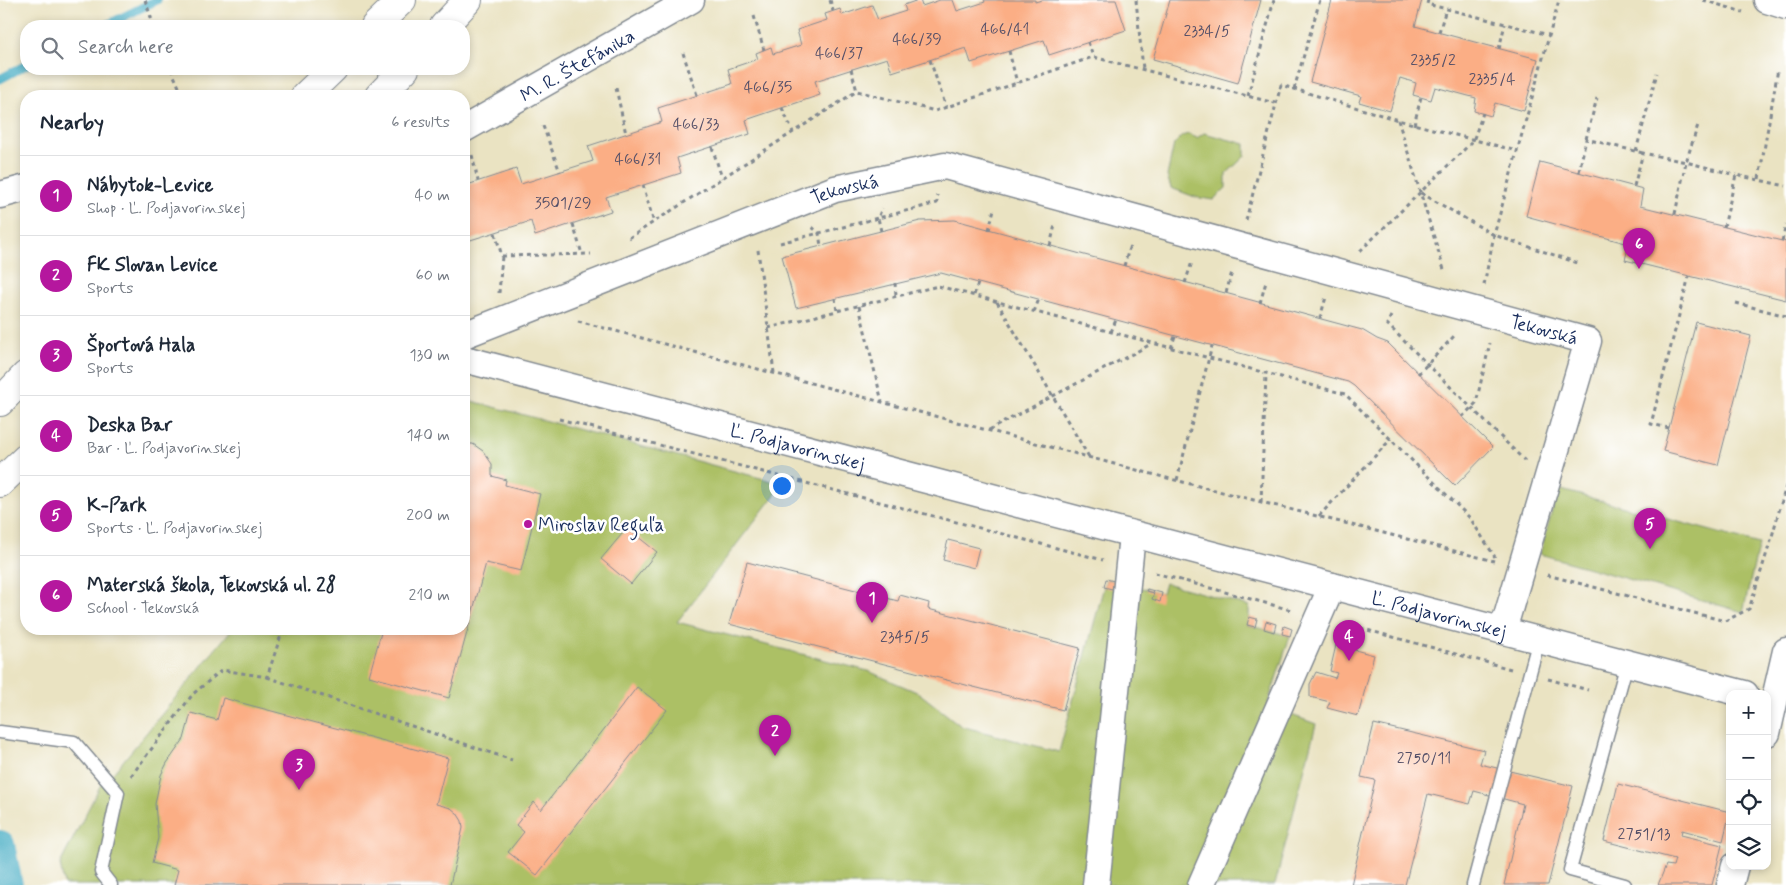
<!DOCTYPE html>
<meta charset="utf-8">
<style>
body{margin:0;font-family:Mynerve,sans-serif;background:#f6f6f7;color:#1f2937}
.controls{position:absolute;right:15px;bottom:15px;display:grid;overflow:hidden;border-radius:10px;box-shadow:0 2px 8px #0003}
.controls button{width:45px;height:45px;display:grid;place-items:center;padding:0;border:0;border-bottom:1px solid #e0e1e3;background:#fff;color:#1f2937;font:25px sans-serif}
.you{position:absolute;left:781px;top:485px;width:18px;height:18px;margin:-12px;border:4px solid #fff;border-radius:50%;background:#1a73e8;box-shadow:0 0 0 8px #1a73e833}
.badge{display:grid;place-items:center;width:32px;height:32px;border-radius:50%;background:#b5179e;color:#fff;font-size:16px;font-weight:700}
.pin{position:absolute;translate:-50% -41px;filter:drop-shadow(0 1px 2px #0008)}
.pin::after{content:'';position:absolute;top:26px;width:18px;height:15px;background:inherit;clip-path:polygon(0 0,100% 0,50% 100%)}
.list{margin:0;padding:0;list-style:none}
h2{display:flex;justify-content:space-between;align-items:center;height:65px;margin:0;padding:0 20px;font-size:21px}
h2 small{font-size:16px;font-weight:400;color:#747a83}
.list li{display:grid;grid-template-columns:32px 1fr auto;gap:15px;align-items:center;box-sizing:border-box;height:80px;padding:0 20px;border-top:1px solid #e0e1e3}
.list b{display:block;font-size:19px;white-space:nowrap}
.list p{margin:0;font-size:16px;white-space:nowrap;color:#747a83}
.list em{font-size:16px;font-style:normal;color:#747a83}
.icon{flex:none;width:28px;height:28px;fill:none;stroke:currentColor;stroke-width:2;stroke-linecap:round;stroke-linejoin:round}
.map{position:relative;flex:none;width:1786px;height:885px;overflow:hidden}
.search{position:absolute;background:#fff;box-shadow:0 2px 8px #0003;left:20px;top:20px;width:450px;height:55px;display:flex;align-items:center;gap:12px;box-sizing:border-box;padding:0 18px;border-radius:20px;color:#747a83;font-size:19px}
.panel{position:absolute;background:#fff;box-shadow:0 2px 8px #0003;left:20px;top:90px;width:450px;height:545px;border-radius:20px}
.map>svg:first-child{display:block}
</style>
<div class="map">
<svg width="1786" height="885" viewBox="0 0 1786 885">
<rect width="100%" height="100%" fill="#fff"/>
<filter id="ink" filterUnits="userSpaceOnUse"><feTurbulence type="fractalNoise" baseFrequency=".02" numOctaves="2"/><feDisplacementMap in="SourceGraphic" scale="10" xChannelSelector="R" yChannelSelector="G"/><feConvolveMatrix kernelMatrix="1 2 1 2 8 2 1 2 1" color-interpolation-filters="sRGB"/></filter>
<filter id="wash" filterUnits="userSpaceOnUse"><feTurbulence type="fractalNoise" baseFrequency=".0096" numOctaves="4" result="noise"/><feDisplacementMap in="SourceGraphic" scale="20" xChannelSelector="R" yChannelSelector="G"/><feGaussianBlur stdDeviation="1.12" result="paint"/><feColorMatrix in="noise" values="0 0 0 0 0 0 0 0 0 0 0 0 0 0 0 0 0 1.4 0 .05"/><feComposite in="paint" operator="in"/></filter>
<g filter="url(#wash)">
<rect width="100%" height="100%" fill="#eae3c2"/>
<path fill="#acc065" stroke="#647862" d="M 1204,133 L 1245,144 L 1245,156 L 1226,174 L 1226,188 L 1213,200 L 1195,197 L 1171,188 L 1167,176 L 1174,144 L 1182,136 L 1188,134 L 1197,138 Z
M 464,399 L 783,484 L 677,622 L 868,671 L 919,693 L 961,726 L 1059,752 L 1106,579 L 1162,593 L 1165,583 L 1249,606 L 1249,617 L 1247,625 L 1290,636 L 1267,706 L 1316,724 L 1275,885 L 64,885 L 60,864 L 100,786 L 114,772 L 232,629 L 464,629 Z
M 1558,489 L 1759,544 L 1743,612 L 1540,554 Z"/>
<g fill="none" stroke-linecap="round" stroke-linejoin="round">
<path stroke="#44acc3" stroke-width="9" d="M 105,26 L 157,0
M 0,79 L 26,65"/>
<path stroke="#44acc3" stroke-width="30" d="M 0,845 L 8,885"/>
</g>
<g id="blocks">
<path fill="#fbae85" d="M 918,0 L 920,0 L 922,6 L 940,0 L 953,0 L 957,11 L 985,2 L 984,0 L 1035,0 L 1035,2 L 1042,0 L 1116,0 L 1126,30 L 1049,55 L 1044,40 L 971,63 L 966,48 L 892,72 L 887,58 L 815,81 L 820,95 L 746,120 L 750,134 L 677,158 L 681,173 L 606,197 L 611,211 L 535,236 L 531,221 L 464,242 L 464,186 L 516,169 L 521,184 L 593,161 L 588,146 L 662,122 L 658,108 L 732,84 L 728,69 L 758,59 L 756,53 L 771,47 L 773,54 L 801,45 L 797,30 L 827,20 L 825,14 L 840,9 L 842,15 L 872,5 L 878,20 L 906,11 L 904,5 Z
M 1170,0 L 1261,0 L 1238,83 L 1153,59 Z
M 1332,0 L 1422,0 L 1415,26 L 1538,59 L 1524,111 L 1495,103 L 1491,116 L 1474,111 L 1476,98 L 1435,87 L 1431,100 L 1413,95 L 1416,83 L 1400,78 L 1390,111 L 1359,102 L 1361,96 L 1310,82 Z
M 1540,162 L 1643,189 L 1640,206 L 1786,242 L 1786,300 L 1625,260 L 1629,244 L 1526,216 Z
M 955,220 L 1362,330 L 1377,339 L 1388,343 L 1493,447 L 1455,486 L 1354,386 L 1348,382 L 941,273 L 796,308 L 782,256 L 920,221 Z
M 1696,322 L 1751,336 L 1718,465 L 1663,451 Z
M 464,444 L 473,444 L 483,451 L 492,464 L 492,476 L 506,480 L 505,485 L 540,494 L 521,571 L 486,563 L 449,698 L 369,676 L 382,629 L 464,629 Z
M 627,528 L 657,552 L 631,584 L 601,559 Z
M 948,540 L 979,548 L 974,568 L 943,560 Z
M 747,562 L 898,601 L 900,595 L 929,603 L 928,609 L 1080,648 L 1063,710 L 729,624 Z
M 1106,579 L 1122,583 L 1114,583 L 1112,589 L 1104,587 Z
M 1147,589 L 1162,593 L 1160,602 L 1152,599 L 1154,593 L 1146,591 Z
M 1249,617 L 1257,619 L 1255,627 L 1247,625 Z
M 1266,621 L 1276,624 L 1274,632 L 1264,629 Z
M 1284,626 L 1292,629 L 1290,636 L 1282,634 Z
M 1336,645 L 1374,655 L 1358,716 L 1327,708 L 1330,702 L 1310,697 L 1310,684 L 1316,672 L 1335,678 L 1337,673 L 1330,671 Z
M 637,687 L 667,710 L 537,875 L 508,852 L 524,832 L 516,825 L 534,802 L 541,810 Z
M 223,698 L 448,758 L 436,804 L 451,808 L 457,813 L 462,821 L 463,828 L 450,885 L 174,885 L 178,870 L 152,863 L 158,838 L 155,804 L 161,775 L 167,763 L 184,739 L 191,713 L 217,720 Z
M 1374,724 L 1484,750 L 1480,764 L 1573,786 L 1548,885 L 1504,885 L 1523,804 L 1474,791 L 1470,804 L 1428,794 L 1405,885 L 1351,885 L 1375,780 L 1361,777 Z
M 1618,784 L 1730,812 L 1723,841 L 1682,830 L 1681,835 L 1722,845 L 1712,885 L 1658,885 L 1666,865 L 1673,866 L 1675,859 L 1604,841 Z"/>
</g>
</g>
<g filter="url(#ink)">
<use href="#blocks" fill-opacity="0" stroke="#828990" stroke-width="1"/>
<g fill="none" stroke-linecap="round" stroke-linejoin="round">
<g stroke="#828990" stroke-width="15">
<path id="lane" d="M 0,732 L 74,742 L 118,793 L 101,872 L 111,885
M 1473,885 L 1539,639
M 1625,885 L 1570,870 L 1627,663"/>
</g>
<g stroke="#828990" stroke-width="29">
<g id="street">
<path d="M 1767,0 L 1786,6"/>
<path id="s1" d="M 464,129 L 691,0"/>
<path d="M 0,195 L 26,188"/>
<path id="s2" d="M 464,335 L 835,189 L 945,166 L 1588,341 L 1503,630"/>
<path id="s3" d="M 464,359 L 1745,694"/>
<path d="M 1767,733 L 1786,651"/>
<path d="M 1096,885 L 1132,535"/>
<path d="M 1201,885 L 1332,586"/>
<path d="M 1730,885 L 1735,866"/>
</g>
</g>
<g stroke="#828990" stroke-width="30">
<path id="primary" d="M 375,26 L 402,0
M 444,26 L 468,0
M 305,96 L 333,69
M 379,96 L 405,69
M 0,402 L 26,375
M 0,483 L 26,458"/>
</g>
<path stroke="#828990" stroke-width="3" stroke-dasharray="4 4" stroke-linecap="butt" d="M 145,0 L 154,26
M 830,0 L 833,11
M 915,0 L 915,1
M 1136,0 L 1143,69
M 1428,0 L 1427,4 L 1549,35
M 1703,0 L 1743,12
M 754,16 L 764,50
M 1439,32 L 1446,9
M 1088,42 L 1093,57
M 1499,49 L 1505,24
M 1009,51 L 1017,83
M 683,53 L 697,95
M 930,60 L 946,107
M 171,69 L 183,96
M 851,69 L 857,91
M 616,88 L 626,134
M 1294,89 L 1320,0
M 1248,96 L 1274,0
M 782,108 L 793,132
M 1398,120 L 1445,273
M 1414,125 L 1421,97
M 543,126 L 560,172
M 1586,139 L 1597,98
M 712,147 L 722,178
M 1636,151 L 1657,73
M 472,155 L 478,181
M 1579,172 L 1586,139 L 1643,153
M 1759,179 L 1778,69
M 643,185 L 654,223
M 1634,186 L 1643,153 L 1686,162 L 1698,125
M 1421,193 L 1494,235 L 1581,264
M 1675,214 L 1686,162 L 1736,175
M 1246,220 L 1281,85 L 1398,120 L 1517,151
M 573,224 L 582,254
M 812,227 L 819,233 L 821,246
M 1724,227 L 1736,175 L 1786,186
M 989,230 L 994,209
M 881,231 L 878,218 L 882,208
M 495,233 L 502,256 L 591,254
M 629,238 L 857,91 L 935,111 L 1093,57 L 1275,103
M 1782,241 L 1786,225
M 780,243 L 937,203 L 937,195
M 1050,246 L 1055,225
M 758,250 L 774,373
M 1360,251 L 1473,141 L 1483,113
M 1124,266 L 1130,245
M 895,283 L 896,296
M 1185,283 L 1192,262
M 1484,285 L 1494,235 L 1559,0
M 499,293 L 502,256
M 1226,293 L 1232,272
M 974,295 L 978,283
M 835,298 L 837,311
M 997,302 L 1089,457
M 1260,303 L 1266,282
M 1736,303 L 1786,316
M 859,306 L 882,402
M 1034,312 L 1039,299
M 1391,316 L 1387,324 L 1525,461
M 1320,318 L 1326,297
M 578,321 L 1163,477 L 1494,561
M 768,328 L 938,286 L 1345,394 L 1470,518 L 1495,557
M 1111,332 L 1116,320
M 1171,348 L 1175,336
M 1418,374 L 1456,334
M 1462,417 L 1476,403 L 1490,343
M 559,419 L 1103,560
M 1669,428 L 1651,424 L 1689,276
M 989,430 L 1151,344
M 1177,480 L 1212,346
M 1261,502 L 1266,374
M 1319,516 L 1391,439
M 1155,573 L 1291,610
M 1547,575 L 1725,621 L 1749,609 L 1771,540 L 1786,486
M 1345,624 L 1511,669
M 267,677 L 512,760
M 1548,679 L 1588,690
M 131,776 L 193,694 L 222,670 L 267,677 L 283,629"/>
<use href="#lane" stroke="#fff" stroke-width="12"/>
<use href="#street" stroke="#fff" stroke-width="26"/>
<use href="#primary" stroke="#fff" stroke-width="28"/>
</g>
</g>
<circle fill="#b5179e" stroke="#fff" stroke-width="2" cx="528" cy="524" r="5"/>
<g text-anchor="middle" stroke-width="5" stroke-linejoin="round" paint-order="stroke">
<g font-size="16" fill="#534f68">
<text x="1005" y="34">466/41</text>
<text x="1207" y="36">2334/5</text>
<text x="917" y="44">466/39</text>
<text x="839" y="58">466/37</text>
<text x="1433" y="65">2335/2</text>
<text x="1492" y="84">2335/4</text>
<text x="768" y="92">466/35</text>
<text x="696" y="129">466/33</text>
<text x="638" y="164">466/31</text>
<text x="563" y="208">3501/29</text>
<text x="905" y="642">2345/5</text>
<text x="1424" y="763">2750/11</text>
<text x="1644" y="839">2751/13</text>
</g>
<g font-size="19" fill="#1b2f5e" stroke="#fff">
<text dy="7" stroke="none"><textPath href="#s1" startOffset="130">M. R. Štefánika</textPath></text>
<text dy="7" stroke="none"><textPath href="#s2" startOffset="408">Tekovská</textPath></text>
<text dy="7" stroke="none"><textPath href="#s2" startOffset="1132">Tekovská</textPath></text>
<text dy="7" stroke="none"><textPath href="#s3" startOffset="345">Ľ. Podjavorinskej</textPath></text>
<text dy="7" stroke="none"><textPath href="#s3" startOffset="1008">Ľ. Podjavorinskej</textPath></text>
</g>
<g font-size="19" fill="#1b2f5e" stroke="#fff" text-anchor="start">
<text x="538" y="531">Miroslav Reguľa</text>
</g>
</g>
</svg>
<div class="controls">
<button>+</button>
<button>−</button>
<button><svg class="icon" aria-label="locate" viewBox="0 0 24 24"><circle cx="12" cy="12" r="6"/><path d="M12 2v4M12 18v4M2 12h4M18 12h4"/></svg></button>
<button><svg class="icon" aria-label="layers" viewBox="0 0 24 24"><path d="M12 4l9 5-9 5-9-5zM3 14l9 5 9-5"/></svg></button>
</div>
<div class="you"></div>
<div class="pin badge" style="left:872px;top:623px">1</div>
<div class="pin badge" style="left:775px;top:756px">2</div>
<div class="pin badge" style="left:299px;top:790px">3</div>
<div class="pin badge" style="left:1349px;top:661px">4</div>
<div class="pin badge" style="left:1650px;top:549px">5</div>
<div class="pin badge" style="left:1639px;top:269px">6</div>
<div class="search"><svg class="icon" aria-label="search" viewBox="0 0 24 24"><circle cx="10" cy="10" r="6"/><path d="M15 15l6 6"/></svg>Search here</div>
<section class="panel">
<h2>Nearby<small>6 results</small></h2>
<ul class="list">
<li><span class="badge">1</span><div><b>Nábytok-Levice</b><p>Shop · Ľ. Podjavorinskej</p></div><em>40 m</em></li>
<li><span class="badge">2</span><div><b>FK Slovan Levice</b><p>Sports</p></div><em>60 m</em></li>
<li><span class="badge">3</span><div><b>Športová Hala</b><p>Sports</p></div><em>130 m</em></li>
<li><span class="badge">4</span><div><b>Deska Bar</b><p>Bar · Ľ. Podjavorinskej</p></div><em>140 m</em></li>
<li><span class="badge">5</span><div><b>K-Park</b><p>Sports · Ľ. Podjavorinskej</p></div><em>200 m</em></li>
<li><span class="badge">6</span><div><b>Materská škola, Tekovská ul. 28</b><p>School · Tekovská</p></div><em>210 m</em></li>
</ul>
</section>
</div>
